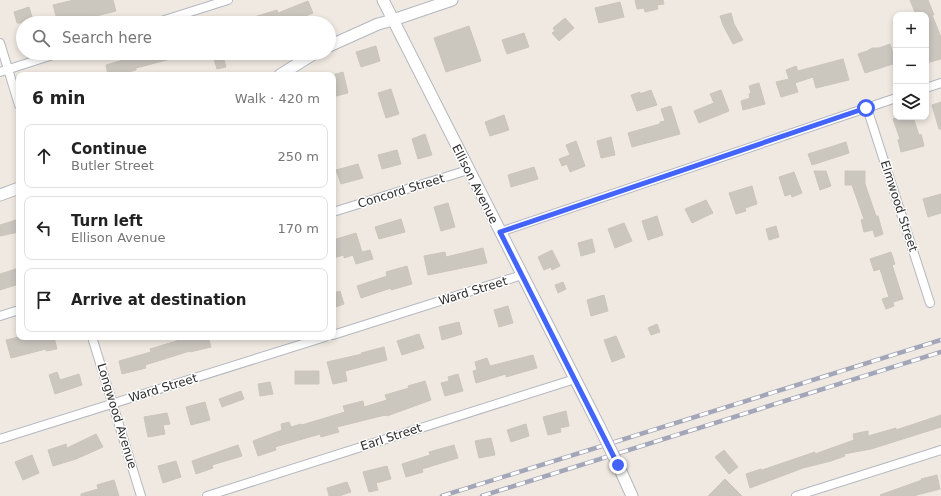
<!DOCTYPE html>
<meta charset="utf-8">
<style>
body{margin:0;font-family:"DejaVu Sans",sans-serif;background:#f2f2f2;color:#222}
.controls{position:absolute;right:12px;top:12px;display:grid;overflow:hidden;border-radius:8px;box-shadow:0 2px 6px #0003}
.controls button{width:36px;height:36px;display:grid;place-items:center;padding:0;border:0;border-bottom:1px solid #e0e0e0;background:#fff;color:#222;font:20px sans-serif}
.stop{position:absolute;width:12px;height:12px;margin:-9px;border:3px solid #4264fb;border-radius:50%;background:#fff}
.stop.end{background:#4264fb;border-color:#fff;box-shadow:0 1px 4px #0008}
.list{margin:0;padding:0;list-style:none}
h2{display:flex;justify-content:space-between;align-items:center;height:52px;margin:0;padding:0 16px;font-size:17px}
h2 small{font-size:13px;font-weight:400;color:#767676}
.list li{display:grid;grid-template-columns:26px 1fr auto;gap:12px;align-items:center;box-sizing:border-box;height:64px;margin:0 8px 8px;padding:0 8px;border:1px solid #e0e0e0;border-radius:8px}
.list b{display:block;font-size:15px;white-space:nowrap}
.list p{margin:0;font-size:13px;white-space:nowrap;color:#767676}
.list em{font-size:13px;font-style:normal;color:#767676}
.icon{flex:none;width:22px;height:22px;fill:none;stroke:currentColor;stroke-width:2;stroke-linecap:round;stroke-linejoin:round}
.map{position:relative;flex:none;width:941px;height:496px;overflow:hidden}
.search{position:absolute;background:#fff;box-shadow:0 2px 6px #0003;left:16px;top:16px;width:320px;height:44px;display:flex;align-items:center;gap:10px;box-sizing:border-box;padding:0 14px;border-radius:22px;color:#767676;font-size:15px}
.panel{position:absolute;background:#fff;box-shadow:0 2px 6px #0003;left:16px;top:72px;width:320px;height:268px;border-radius:8px}
.map>svg:first-child{display:block}
</style>
<div class="map">
<svg width="941" height="496" viewBox="0 0 941 496">
<rect width="100%" height="100%" fill="#efe9e1"/>
<path fill="#cbc7bf" stroke="#cbc5ba" d="M 74,0 L 113,0 L 116,11 L 68,23 L 58,23 L 53,5 Z
M 635,0 L 663,0 L 664,4 L 657,5 L 658,9 L 645,12 L 644,8 L 637,9 Z
M 910,0 L 928,0 L 934,15 L 932,15 L 941,37 L 941,59 L 926,63 L 926,15 L 916,15 Z
M 308,1 L 313,13 L 288,23 L 242,23 L 241,21 L 277,10 L 278,13 Z
M 620,2 L 624,17 L 599,23 L 595,8 Z
M 29,7 L 34,23 L 17,23 L 14,12 Z
M 731,13 L 734,24 L 743,40 L 733,44 L 723,25 L 720,16 Z
M 565,18 L 574,28 L 559,41 L 552,33 L 555,31 L 553,28 Z
M 469,26 L 481,61 L 446,72 L 434,38 Z
M 524,33 L 529,47 L 507,54 L 502,40 Z
M 890,44 L 896,63 L 865,73 L 858,54 L 867,51 L 872,48 L 879,48 Z
M 376,46 L 380,61 L 361,67 L 356,52 Z
M 148,53 L 181,53 L 182,56 L 136,68 L 136,70 L 116,75 L 108,75 L 106,65 Z
M 212,53 L 222,53 L 226,67 L 217,69 Z
M 843,59 L 849,80 L 816,88 L 813,77 L 795,83 L 798,92 L 781,97 L 776,82 L 789,79 L 786,70 L 796,66 L 798,71 Z
M 343,72 L 348,93 L 336,96 L 333,87 L 333,75 Z
M 759,83 L 765,104 L 743,110 L 741,101 L 750,98 L 749,94 L 751,93 L 749,86 Z
M 391,89 L 399,114 L 386,118 L 378,93 Z
M 651,90 L 657,105 L 637,111 L 631,95 L 640,92 L 640,94 Z
M 721,90 L 729,111 L 699,123 L 694,111 L 714,103 L 710,94 Z
M 941,102 L 941,129 L 939,129 L 932,105 Z
M 671,106 L 680,134 L 632,147 L 628,133 L 660,124 L 660,122 L 665,121 L 661,109 Z
M 504,115 L 509,130 L 490,136 L 485,122 Z
M 899,117 L 913,117 L 919,135 L 921,134 L 924,146 L 901,152 L 898,140 L 900,139 L 893,119 Z
M 425,134 L 432,155 L 418,159 L 412,139 Z
M 611,137 L 615,155 L 601,158 L 597,141 Z
M 576,141 L 585,166 L 570,172 L 567,164 L 562,166 L 559,159 L 570,155 L 566,145 Z
M 846,142 L 849,153 L 812,165 L 808,154 Z
M 397,150 L 401,164 L 382,169 L 378,155 Z
M 358,164 L 363,178 L 341,184 L 336,170 Z
M 534,167 L 538,179 L 511,187 L 508,175 Z
M 814,171 L 826,171 L 831,186 L 820,190 Z
M 845,171 L 865,171 L 865,184 L 876,216 L 878,216 L 883,234 L 875,237 L 873,230 L 864,232 L 861,220 L 864,219 L 852,185 L 845,185 Z
M 794,172 L 802,193 L 792,197 L 791,194 L 785,196 L 779,177 Z
M 752,186 L 757,204 L 745,208 L 746,211 L 736,214 L 729,193 Z
M 941,194 L 941,213 L 928,217 L 923,199 Z
M 706,200 L 713,213 L 692,223 L 685,209 Z
M 448,203 L 455,227 L 441,231 L 434,207 Z
M 657,216 L 663,235 L 648,240 L 642,221 Z
M 19,219 L 19,232 L 0,236 L 0,225 Z
M 401,219 L 405,232 L 379,239 L 375,227 Z
M 624,223 L 632,241 L 615,248 L 608,229 Z
M 776,226 L 779,237 L 769,240 L 766,229 Z
M 356,233 L 362,252 L 370,250 L 373,259 L 356,264 L 353,255 L 344,258 L 344,255 L 333,258 L 333,240 Z
M 592,239 L 595,252 L 581,256 L 578,243 Z
M 483,248 L 487,263 L 428,275 L 424,256 L 445,252 L 446,257 Z
M 552,250 L 560,266 L 552,270 L 551,267 L 544,270 L 538,257 Z
M 891,252 L 895,264 L 892,265 L 903,299 L 893,302 L 894,306 L 886,309 L 882,299 L 889,297 L 880,269 L 874,271 L 870,259 Z
M 407,266 L 412,284 L 391,290 L 391,288 L 361,298 L 357,286 L 387,276 L 386,272 Z
M 19,268 L 19,284 L 0,290 L 0,274 Z
M 563,282 L 566,289 L 558,293 L 555,285 Z
M 340,291 L 344,304 L 333,308 L 333,293 Z
M 604,295 L 608,311 L 591,316 L 587,300 Z
M 508,306 L 513,323 L 499,327 L 494,310 Z
M 459,322 L 462,334 L 442,340 L 439,327 Z
M 657,324 L 660,332 L 651,335 L 648,328 Z
M 419,334 L 424,348 L 402,355 L 397,341 Z
M 616,336 L 625,357 L 612,362 L 604,340 Z
M 19,337 L 54,337 L 57,349 L 46,351 L 46,349 L 11,358 L 6,340 Z
M 190,337 L 208,337 L 211,347 L 190,352 L 190,351 L 145,365 L 146,368 L 122,374 L 119,361 L 151,352 L 150,349 Z
M 384,347 L 387,360 L 345,371 L 347,381 L 333,384 L 327,362 L 362,354 L 361,353 Z
M 533,355 L 537,368 L 506,377 L 506,374 L 476,383 L 473,371 L 477,370 L 475,362 L 487,358 L 490,366 Z
M 295,371 L 319,371 L 319,384 L 295,384 Z
M 57,372 L 60,380 L 79,374 L 82,385 L 55,394 L 49,375 Z
M 458,374 L 463,391 L 445,396 L 441,383 L 449,381 L 448,377 Z
M 425,381 L 431,400 L 387,416 L 387,415 L 381,416 L 337,427 L 339,432 L 321,437 L 320,434 L 275,447 L 276,450 L 258,456 L 253,441 L 282,430 L 281,424 L 289,422 L 291,427 L 301,424 L 302,425 L 345,412 L 343,406 L 363,401 L 364,407 L 387,400 L 385,395 L 409,388 L 408,386 Z
M 270,382 L 273,394 L 260,396 L 258,384 Z
M 241,391 L 244,399 L 222,407 L 219,399 Z
M 205,402 L 210,420 L 191,425 L 186,407 Z
M 566,411 L 569,426 L 560,428 L 561,432 L 548,435 L 543,417 Z
M 167,413 L 170,424 L 163,425 L 165,434 L 148,437 L 144,417 Z
M 941,415 L 941,427 L 871,449 L 844,454 L 845,456 L 831,461 L 803,468 L 750,488 L 746,474 L 761,469 L 762,470 L 815,452 L 815,454 L 854,440 L 853,434 L 868,431 L 868,436 L 896,428 L 896,430 Z
M 526,424 L 529,436 L 511,442 L 507,430 Z
M 96,434 L 103,447 L 76,459 L 53,466 L 48,450 L 66,444 L 67,448 Z
M 491,438 L 495,455 L 479,458 L 475,441 Z
M 238,445 L 242,456 L 212,465 L 213,468 L 196,474 L 192,461 Z
M 454,445 L 458,458 L 422,469 L 423,472 L 406,477 L 402,464 L 430,455 L 429,452 Z
M 724,450 L 738,467 L 729,474 L 715,457 Z
M 32,455 L 39,473 L 23,480 L 15,462 Z
M 176,461 L 181,477 L 163,483 L 158,466 Z
M 387,466 L 391,479 L 376,483 L 378,490 L 369,492 L 363,472 Z
M 937,475 L 940,489 L 913,496 L 881,496 L 880,495 L 922,480 L 921,479 Z
M 725,479 L 742,496 L 708,496 Z
M 114,480 L 119,496 L 81,496 L 81,494 L 98,489 L 97,485 Z
M 347,482 L 351,492 L 339,496 L 329,496 L 327,488 Z"/>
<g fill="none" stroke-linecap="round" stroke-linejoin="round">
<g stroke="#b4b7c1" stroke-width="10">
<path id="street" d="M 155,23 L 228,0
M 0,43 L 19,105
M 0,72 L 59,53
M 926,88 L 941,83
M 867,108 L 930,303
M 333,212 L 468,170
M 500,232 L 896,98
M 0,316 L 19,310
M 333,335 L 522,275
M 92,337 L 141,496
M 0,439 L 325,337
M 207,496 L 575,379
M 796,496 L 941,450"/>
</g>
<g stroke="#b4b7c1" stroke-width="13">
<path id="secondary" d="M 383,0 L 599,426
M 329,46 L 378,24 L 393,20 L 452,0
M 280,75 L 315,53
M 0,195 L 19,188
M 618,465 L 632,496"/>
</g>
<use href="#street" stroke="#fff" stroke-width="8"/>
<use href="#secondary" stroke="#fff" stroke-width="11"/>
<g stroke="#a3a6b8" stroke-width="4.5">
<path id="rail" d="M 442,496 L 941,340
M 482,496 L 941,352"/>
</g>
<use href="#rail" stroke="#fff" stroke-width="3" stroke-dasharray="9" stroke-linecap="butt"/>
<g stroke="#b4b7c1" stroke-width="13" stroke-linecap="butt">
<path id="secondary-bridge" d="M 599,426 L 618,465"/>
</g>
<use href="#secondary-bridge" stroke="#fff" stroke-width="11"/>
</g>
<g fill="none" stroke-linecap="round" stroke-linejoin="round">
<path stroke="#4264fb" stroke-width="5" d="M 618,465 L 500,232 L 866,108"/>
</g>
<g text-anchor="middle" stroke-width="3" stroke-linejoin="round" paint-order="stroke">
<g font-size="12" fill="#2e2e2e" stroke="#fff">
<text transform="translate(475 184) rotate(63)" y="4">Ellison Avenue</text>
<text transform="translate(401 191) rotate(-17)" y="4">Concord Street</text>
<text transform="translate(899 206) rotate(72)" y="4">Elmwood Street</text>
<text transform="translate(473 291) rotate(-17)" y="4">Ward Street</text>
<text transform="translate(163 388) rotate(-17)" y="4">Ward Street</text>
<text transform="translate(117 416) rotate(73)" y="4">Longwood Avenue</text>
<text transform="translate(391 437) rotate(-18)" y="4">Earl Street</text>
</g>
</g>
</svg>
<div class="controls">
<button>+</button>
<button>−</button>
<button><svg class="icon" aria-label="layers" viewBox="0 0 24 24"><path d="M12 4l9 5-9 5-9-5zM3 14l9 5 9-5"/></svg></button>
</div>
<div class="stop" style="left:866px;top:108px"></div>
<div class="stop end" style="left:618px;top:465px"></div>
<div class="search"><svg class="icon" aria-label="search" viewBox="0 0 24 24"><circle cx="10" cy="10" r="6"/><path d="M15 15l6 6"/></svg>Search here</div>
<section class="panel">
<h2>6 min<small>Walk · 420 m</small></h2>
<ul class="list">
<li><svg class="icon" aria-label="ahead" viewBox="0 0 24 24"><path d="M12 20V5M6 11l6-6 6 6"/></svg><div><b>Continue</b><p>Butler Street</p></div><em>250 m</em></li>
<li><svg class="icon" aria-label="left" viewBox="0 0 24 24"><path d="M17 20v-9H6M10 6l-5 5 5 5"/></svg><div><b>Turn left</b><p>Ellison Avenue</p></div><em>170 m</em></li>
<li><svg class="icon" aria-label="arrive" viewBox="0 0 24 24"><path d="M6 21V4h12l-3 4 3 4H6"/></svg><div><b>Arrive at destination</b></div></li>
</ul>
</section>
</div>
